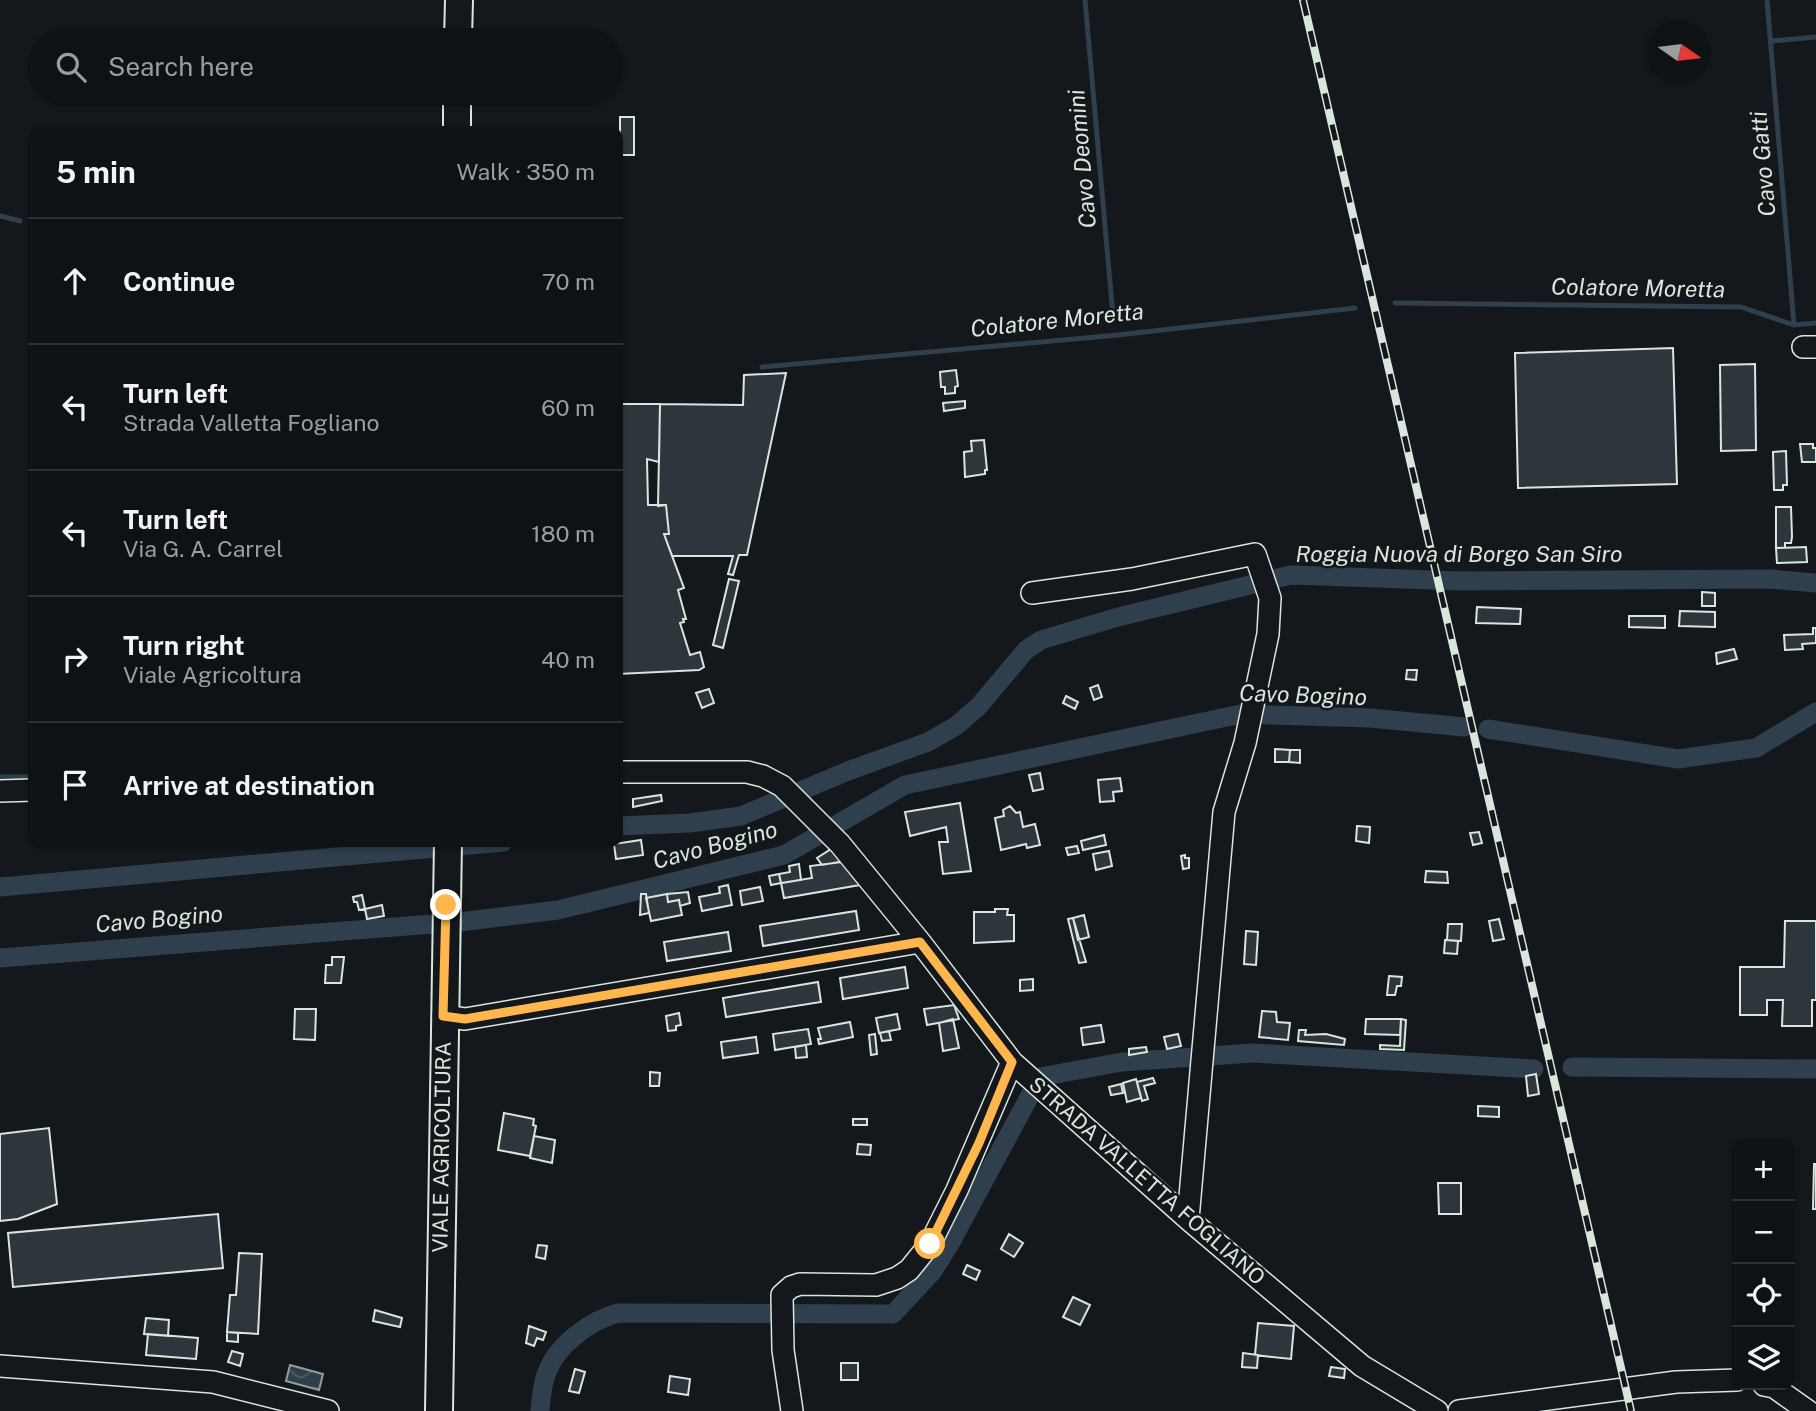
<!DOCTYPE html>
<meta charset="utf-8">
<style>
body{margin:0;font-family:"Public Sans",sans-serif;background:#181b1e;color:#f1f3f6}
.controls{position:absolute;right:21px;bottom:21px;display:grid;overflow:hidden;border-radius:14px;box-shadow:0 2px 5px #0004}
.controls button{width:63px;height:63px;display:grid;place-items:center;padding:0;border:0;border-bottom:2px solid #2f3234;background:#0f1215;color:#f1f3f6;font:35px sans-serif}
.compass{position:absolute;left:1648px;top:21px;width:63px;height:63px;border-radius:50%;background:#0f1215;box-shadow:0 2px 5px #0004;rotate:104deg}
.stop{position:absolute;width:21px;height:21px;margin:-16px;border:5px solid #ffb74d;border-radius:50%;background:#fff}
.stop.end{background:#ffb74d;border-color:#fff;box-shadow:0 2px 7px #0008}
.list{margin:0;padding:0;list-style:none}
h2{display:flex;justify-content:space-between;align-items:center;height:91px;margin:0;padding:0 28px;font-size:30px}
h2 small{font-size:23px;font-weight:400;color:#9b9ea0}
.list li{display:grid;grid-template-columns:46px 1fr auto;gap:21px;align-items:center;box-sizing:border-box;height:126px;padding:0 28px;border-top:2px solid #2f3234}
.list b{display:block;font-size:26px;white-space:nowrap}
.list p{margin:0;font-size:23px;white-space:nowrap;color:#9b9ea0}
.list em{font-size:23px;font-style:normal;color:#9b9ea0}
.icon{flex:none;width:38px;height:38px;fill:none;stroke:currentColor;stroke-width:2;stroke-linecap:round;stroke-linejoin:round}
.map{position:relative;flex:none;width:1816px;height:1411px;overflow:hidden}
.search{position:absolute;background:#0f1215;box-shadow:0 2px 5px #0004;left:28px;top:28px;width:595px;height:77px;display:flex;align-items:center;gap:18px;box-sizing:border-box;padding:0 24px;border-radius:38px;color:#9b9ea0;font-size:26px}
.panel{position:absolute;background:#0f1215;box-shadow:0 2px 5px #0004;left:28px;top:126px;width:595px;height:721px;border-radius:14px}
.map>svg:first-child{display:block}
</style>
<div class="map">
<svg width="1816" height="1411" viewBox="0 0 1816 1411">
<defs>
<pattern id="water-waves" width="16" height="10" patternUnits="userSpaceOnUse" patternTransform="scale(1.75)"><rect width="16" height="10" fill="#2f3f4d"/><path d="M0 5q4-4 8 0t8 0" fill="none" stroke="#4c5b66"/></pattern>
</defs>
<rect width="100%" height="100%" fill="#14181c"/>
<path fill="url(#water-waves)" stroke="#939e99" stroke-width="2" d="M 290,1365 L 323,1374 L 319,1390 L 286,1381 Z"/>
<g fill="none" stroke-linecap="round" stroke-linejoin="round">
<path stroke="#2f3f4d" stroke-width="5" d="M 1085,0 L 1113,316
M 1767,0 L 1794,325
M 1772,41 L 1816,37
M 0,216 L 20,221
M 1395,303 L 1741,307 L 1794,325 L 1816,323
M 762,367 L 1118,335 L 1355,308
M 0,777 L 33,777"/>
<path stroke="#2f3f4d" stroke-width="19" d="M 1488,729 L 1678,759 L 1756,748 L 1816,712
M 618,826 L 690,823 L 741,816 L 848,771 L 928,742 L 956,726 L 979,706 L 1026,650 L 1041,640 L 1118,617 L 1291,575 L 1461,581 L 1770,579 L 1816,583
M 0,887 L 503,842
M 0,958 L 459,922 L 558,910 L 784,855 L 905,785 L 1241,714 L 1370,718 L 1464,727
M 1572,1067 L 1816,1069
M 540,1411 C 541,1399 542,1384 547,1372 C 557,1345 591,1320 618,1313 L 893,1314 L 933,1271 L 951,1242 L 1040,1077 L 1122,1062 L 1253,1053 L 1534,1069"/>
</g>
<path fill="#2c363c" stroke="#d8e6dc" stroke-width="2" d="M 620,117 L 634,117 L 634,155 L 620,155 Z
M 1673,348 L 1677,484 L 1518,488 L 1515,353 Z
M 1755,364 L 1756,450 L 1721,451 L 1720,365 Z
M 956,370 L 958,386 L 955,387 L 955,393 L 945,394 L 945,387 L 941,387 L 940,372 Z
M 786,373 L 747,555 L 739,555 L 733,575 L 728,574 L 733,556 L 672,556 L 664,534 L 669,534 L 666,505 L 658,506 L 660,404 L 743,405 L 744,375 Z
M 965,401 L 965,408 L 944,411 L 943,403 Z
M 618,404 L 660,404 L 659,462 L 647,459 L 648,505 L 666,505 L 669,534 L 664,534 L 684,588 L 678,590 L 686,619 L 683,619 L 684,622 L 680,623 L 690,655 L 700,652 L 704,667 L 699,670 L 618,674 Z
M 984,440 L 987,470 L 985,470 L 985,474 L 965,477 L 964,452 L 972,451 L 971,441 Z
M 1800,444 L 1813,444 L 1813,448 L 1816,448 L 1816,462 L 1802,462 Z
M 1786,451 L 1787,485 L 1783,485 L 1783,490 L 1774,490 L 1773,452 Z
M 1776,507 L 1791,507 L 1792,537 L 1791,543 L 1785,543 L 1785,548 L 1776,548 Z
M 1806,547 L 1807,562 L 1777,563 L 1776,548 Z
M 729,579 L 739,581 L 723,648 L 713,645 Z
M 1702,592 L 1715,593 L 1715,606 L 1702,606 Z
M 1477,607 L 1521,609 L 1520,624 L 1476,623 Z
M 1680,611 L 1715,612 L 1715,627 L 1679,626 Z
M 1629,616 L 1665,616 L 1665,628 L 1629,627 Z
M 1813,628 L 1816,628 L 1816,643 L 1802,644 L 1803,649 L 1785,650 L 1784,635 L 1813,634 Z
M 1734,649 L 1737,659 L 1717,664 L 1716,653 Z
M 1407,670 L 1417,670 L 1416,680 L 1406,679 Z
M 1098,685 L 1102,697 L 1094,700 L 1090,688 Z
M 709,689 L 714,703 L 702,708 L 696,693 Z
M 1066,696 L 1078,702 L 1075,709 L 1063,703 Z
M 1275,749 L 1290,750 L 1289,762 L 1275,762 Z
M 1290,750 L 1300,750 L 1300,763 L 1289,762 Z
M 1040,773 L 1043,789 L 1033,791 L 1029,775 Z
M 1120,778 L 1122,791 L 1113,792 L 1114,801 L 1100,802 L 1098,780 Z
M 661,795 L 662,801 L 633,807 L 633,799 Z
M 960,803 L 971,871 L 943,874 L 939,842 L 948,842 L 946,827 L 910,836 L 905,812 Z
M 1010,806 L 1016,813 L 1020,812 L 1023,827 L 1035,824 L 1040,845 L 1027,848 L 1026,844 L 1001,850 L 995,818 L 1004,816 L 1003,810 Z
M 1357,826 L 1370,827 L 1369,843 L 1356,841 Z
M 1479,832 L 1482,843 L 1473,845 L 1470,833 Z
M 1104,835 L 1106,845 L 1083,850 L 1081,841 Z
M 641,840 L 643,855 L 616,859 L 614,844 Z
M 1077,846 L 1079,853 L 1068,855 L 1066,848 Z
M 831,849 L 845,861 L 822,865 L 817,858 Z
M 1109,851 L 1112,866 L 1096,870 L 1093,854 Z
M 1185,855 L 1185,858 L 1189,858 L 1189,868 L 1183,869 L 1181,856 Z
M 842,862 L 860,885 L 784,898 L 781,883 L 812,878 L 810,866 Z
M 799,864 L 801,880 L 781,883 L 779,874 L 790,872 L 789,866 Z
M 1426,871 L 1447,872 L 1448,883 L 1425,882 Z
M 779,874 L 781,883 L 771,885 L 769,876 Z
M 728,885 L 732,905 L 702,911 L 699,897 L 720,893 L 719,887 Z
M 760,887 L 763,901 L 742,905 L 740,891 Z
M 688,892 L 690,903 L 680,906 L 679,900 L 668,902 L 667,894 Z
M 641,894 L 646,894 L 649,913 L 640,915 Z
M 667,894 L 668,902 L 679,900 L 682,915 L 651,921 L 646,898 Z
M 362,895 L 365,909 L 359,910 L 357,902 L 354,902 L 353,897 Z
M 382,905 L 384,916 L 367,919 L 365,909 Z
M 995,909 L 1008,909 L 1007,915 L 1014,915 L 1014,941 L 974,943 L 974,912 L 995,912 Z
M 856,911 L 859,930 L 763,946 L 760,926 Z
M 1084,915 L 1089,937 L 1078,940 L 1073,918 Z
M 1073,918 L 1086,962 L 1079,963 L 1068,919 Z
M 1499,919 L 1504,939 L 1493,941 L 1489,921 Z
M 1785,921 L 1816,921 L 1816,1000 L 1812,1000 L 1812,1026 L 1782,1026 L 1783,1000 L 1767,1000 L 1767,1015 L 1740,1015 L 1740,967 L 1784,967 Z
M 1448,924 L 1462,924 L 1461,941 L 1447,940 Z
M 1246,931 L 1258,932 L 1256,965 L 1244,964 Z
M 728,932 L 731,951 L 667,961 L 664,942 Z
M 1445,940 L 1458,941 L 1457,954 L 1444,953 Z
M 332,957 L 344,957 L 341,983 L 325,983 L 326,965 L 332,965 Z
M 905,967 L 908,988 L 843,999 L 840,978 Z
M 1389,976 L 1402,977 L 1401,986 L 1397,986 L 1395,995 L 1387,995 Z
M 1033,979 L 1033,990 L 1020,991 L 1020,980 Z
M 818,982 L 821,1002 L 726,1017 L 723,998 Z
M 954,1005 L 959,1019 L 927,1025 L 924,1009 Z
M 295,1009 L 316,1009 L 315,1040 L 294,1039 Z
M 1262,1011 L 1276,1012 L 1277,1022 L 1290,1023 L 1288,1040 L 1259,1037 Z
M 679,1013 L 681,1025 L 676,1026 L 676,1030 L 668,1031 L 666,1016 Z
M 897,1014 L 900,1029 L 879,1033 L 876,1018 Z
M 953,1019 L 959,1048 L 943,1051 L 939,1023 Z
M 1366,1019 L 1401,1019 L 1400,1035 L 1365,1034 Z
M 1401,1019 L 1406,1020 L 1404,1050 L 1380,1049 L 1380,1045 L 1400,1046 Z
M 850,1022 L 853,1037 L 819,1044 L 818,1039 L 821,1039 L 818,1028 Z
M 1101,1025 L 1104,1042 L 1083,1045 L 1081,1028 Z
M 808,1029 L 811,1044 L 775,1050 L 773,1034 Z
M 1299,1030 L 1306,1030 L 1305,1035 L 1326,1034 L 1345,1039 L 1344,1045 L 1298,1041 Z
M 889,1031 L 891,1040 L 882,1041 L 880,1033 Z
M 875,1034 L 877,1054 L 871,1055 L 869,1035 Z
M 1178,1034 L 1181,1046 L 1167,1049 L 1164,1037 Z
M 756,1037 L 758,1053 L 723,1058 L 721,1042 Z
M 806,1045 L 807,1057 L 796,1058 L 795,1047 Z
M 1146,1047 L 1147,1052 L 1129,1055 L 1129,1049 Z
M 650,1072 L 660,1073 L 659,1086 L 650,1086 Z
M 1536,1074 L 1539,1094 L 1528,1096 L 1526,1076 Z
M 1153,1078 L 1155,1083 L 1144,1086 L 1148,1099 L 1142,1101 L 1137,1082 Z
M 1136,1079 L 1141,1098 L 1127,1102 L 1123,1083 Z
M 1121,1084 L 1123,1093 L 1111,1095 L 1109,1087 Z
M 1478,1106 L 1499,1107 L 1499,1117 L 1478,1116 Z
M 504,1113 L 534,1119 L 533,1125 L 536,1126 L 530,1156 L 498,1150 Z
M 853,1119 L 867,1119 L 867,1125 L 853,1125 Z
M 49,1128 L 57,1204 L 18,1219 L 0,1221 L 0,1134 Z
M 534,1136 L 555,1140 L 552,1163 L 530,1158 Z
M 858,1144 L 871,1145 L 870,1155 L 857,1154 Z
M 1814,1164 L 1816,1164 L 1816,1209 L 1813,1209 Z
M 1438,1183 L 1461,1183 L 1461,1214 L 1439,1214 Z
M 218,1214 L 223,1268 L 13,1287 L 8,1233 Z
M 1009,1234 L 1023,1243 L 1014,1257 L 1001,1249 Z
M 538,1245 L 547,1246 L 545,1259 L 536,1257 Z
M 239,1253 L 262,1254 L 258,1334 L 227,1332 L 230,1295 L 236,1295 Z
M 967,1265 L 980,1271 L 976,1280 L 963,1274 Z
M 1073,1297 L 1090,1305 L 1080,1325 L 1063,1317 Z
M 375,1310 L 402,1318 L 400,1327 L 373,1321 Z
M 146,1318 L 169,1320 L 168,1336 L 144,1334 Z
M 1258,1323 L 1294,1326 L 1291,1359 L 1255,1355 Z
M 529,1326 L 546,1332 L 543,1340 L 537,1338 L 534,1346 L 526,1343 Z
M 227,1332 L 238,1333 L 238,1342 L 227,1341 Z
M 148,1334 L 198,1338 L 196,1359 L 146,1355 Z
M 232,1351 L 243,1354 L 240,1366 L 228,1362 Z
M 1243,1353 L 1258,1355 L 1257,1368 L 1242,1367 Z
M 841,1363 L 858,1363 L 858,1380 L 841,1380 Z
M 1331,1367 L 1345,1369 L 1344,1378 L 1329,1376 Z
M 575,1369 L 585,1372 L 579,1393 L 569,1391 Z
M 670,1376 L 690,1379 L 688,1395 L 668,1392 Z"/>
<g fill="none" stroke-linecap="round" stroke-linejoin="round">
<g stroke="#d8e6dc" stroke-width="24">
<path id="minor" d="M 1803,347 L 1816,347
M 1032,593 L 1132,579 L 1255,554 L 1270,598 L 1268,634 L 1245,743 L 1224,812 L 1188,1219
M 618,772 L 747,772 L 763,776 L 782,786 L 840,844 L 920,942 L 1012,1062 L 1188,1219 L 1362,1366 L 1437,1411
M 0,791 L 33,790
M 443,1016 L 465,1019 L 920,942
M 0,1366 L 213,1382 L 328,1411
M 1764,1385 L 1774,1387 L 1808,1411
M 792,1411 L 783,1350 L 782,1295 L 791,1287 L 800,1284 L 876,1285 L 897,1278 L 909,1270 L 930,1244 L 957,1190 L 1012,1062
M 1459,1411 L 1676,1382 L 1737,1380"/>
</g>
<g stroke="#d8e6dc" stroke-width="30">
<path id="major" d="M 458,40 L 459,0
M 457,131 L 457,93
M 439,1411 L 448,842"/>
</g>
<use href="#minor" stroke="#14181c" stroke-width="21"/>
<use href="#major" stroke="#14181c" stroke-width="26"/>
<g stroke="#d8e6dc" stroke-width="8">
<path id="rail" d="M 1303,0 L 1631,1411"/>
</g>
<use href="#rail" stroke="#14181c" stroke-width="5" stroke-dasharray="16" stroke-linecap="butt"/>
</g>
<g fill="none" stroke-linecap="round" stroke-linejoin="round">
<path stroke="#ffb74d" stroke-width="9" d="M 446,905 L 443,1016 L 465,1019 L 920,942 L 1012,1062 L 979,1143 L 930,1244"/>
</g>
<g text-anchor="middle" stroke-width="5" stroke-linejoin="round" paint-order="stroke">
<g font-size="21" fill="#d8e6dc" stroke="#14181c">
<text transform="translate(442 1147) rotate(-89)" y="7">VIALE AGRICOLTURA</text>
<text transform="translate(1147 1181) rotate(41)" y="7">STRADA VALLETTA FOGLIANO</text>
</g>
<g font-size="23" font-style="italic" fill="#d8e6dc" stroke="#14181c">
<text transform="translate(1082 159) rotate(-95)" y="8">Cavo Deomini</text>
<text transform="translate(1763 164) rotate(-95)" y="8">Cavo Gatti</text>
<text transform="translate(1638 288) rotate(1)" y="8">Colatore Moretta</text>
<text transform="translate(1057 320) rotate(-6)" y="8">Colatore Moretta</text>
<text x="1459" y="562">Roggia Nuova di Borgo San Siro</text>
<text transform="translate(1303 695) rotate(2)" y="8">Cavo Bogino</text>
<text transform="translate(715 845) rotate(-15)" y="8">Cavo Bogino</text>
<text transform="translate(159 919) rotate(-5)" y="8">Cavo Bogino</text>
</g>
</g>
</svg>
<div class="controls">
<button>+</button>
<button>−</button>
<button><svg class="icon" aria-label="locate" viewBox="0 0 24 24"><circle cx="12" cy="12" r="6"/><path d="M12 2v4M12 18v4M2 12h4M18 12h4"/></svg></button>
<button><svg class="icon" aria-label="layers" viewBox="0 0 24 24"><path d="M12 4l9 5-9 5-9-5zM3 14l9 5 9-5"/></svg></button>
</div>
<svg class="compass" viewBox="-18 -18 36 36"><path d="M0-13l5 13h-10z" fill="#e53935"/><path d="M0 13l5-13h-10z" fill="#9b9ea0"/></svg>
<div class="stop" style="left:930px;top:1244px"></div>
<div class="stop end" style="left:446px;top:905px"></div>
<div class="search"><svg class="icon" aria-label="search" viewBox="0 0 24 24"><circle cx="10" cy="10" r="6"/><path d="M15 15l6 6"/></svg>Search here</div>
<section class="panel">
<h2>5 min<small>Walk · 350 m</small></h2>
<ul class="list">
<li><svg class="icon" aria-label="ahead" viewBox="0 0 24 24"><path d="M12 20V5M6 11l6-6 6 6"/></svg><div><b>Continue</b></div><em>70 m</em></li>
<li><svg class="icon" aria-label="left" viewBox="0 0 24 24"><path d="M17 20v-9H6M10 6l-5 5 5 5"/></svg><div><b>Turn left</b><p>Strada Valletta Fogliano</p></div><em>60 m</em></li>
<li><svg class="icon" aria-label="left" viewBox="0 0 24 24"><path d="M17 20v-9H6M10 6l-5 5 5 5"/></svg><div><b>Turn left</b><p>Via G. A. Carrel</p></div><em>180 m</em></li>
<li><svg class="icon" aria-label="right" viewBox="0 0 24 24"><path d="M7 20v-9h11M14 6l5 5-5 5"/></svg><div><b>Turn right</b><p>Viale Agricoltura</p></div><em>40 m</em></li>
<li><svg class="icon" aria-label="arrive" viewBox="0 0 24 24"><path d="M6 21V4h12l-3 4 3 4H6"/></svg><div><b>Arrive at destination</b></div></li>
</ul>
</section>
</div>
